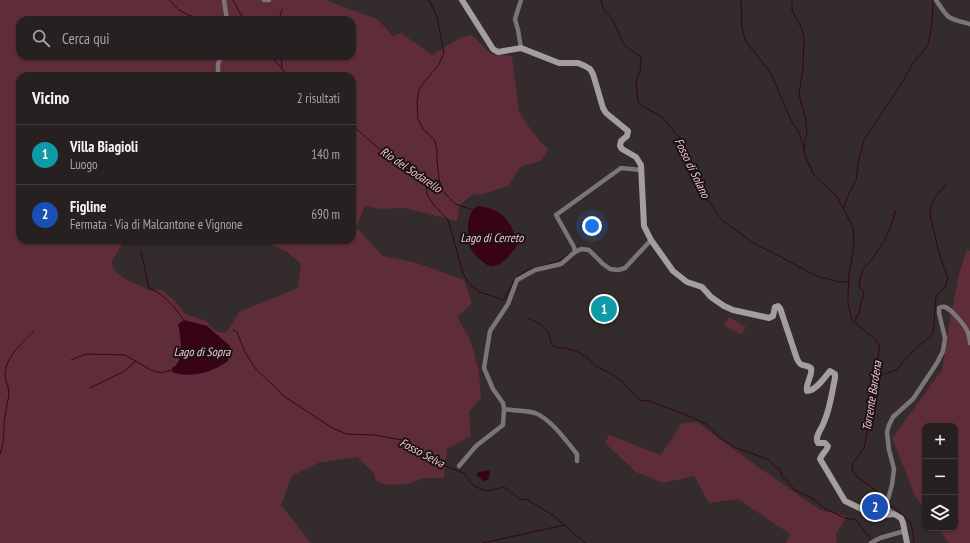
<!DOCTYPE html>
<html lang="it">
<meta charset="utf-8">
<style>
body{margin:0;font-family:"PT Sans Narrow",sans-serif;background:#322d2e;color:#f1f3f6}
.controls{position:absolute;right:12px;bottom:12px;display:grid;overflow:hidden;border-radius:8px;box-shadow:0 1px 3px #0004}
.controls button{width:36px;height:36px;display:grid;place-items:center;padding:0;border:0;border-bottom:1px solid #423e3f;background:#262021;color:#f1f3f6;font:20px sans-serif}
.you{position:absolute;left:592px;top:226px;width:14px;height:14px;margin:-10px;border:3px solid #fff;border-radius:50%;background:#1a73e8;box-shadow:0 0 0 6px #1a73e833}
.badge{display:grid;place-items:center;width:26px;height:26px;border-radius:50%;background:#58c9e3;color:#fff;font-size:13px;font-weight:700}
.pin{position:absolute;translate:-50% -50%;border:2px solid #fff;box-shadow:0 1px 4px #0006}
.list{margin:0;padding:0;list-style:none}
h2{display:flex;justify-content:space-between;align-items:center;height:52px;margin:0;padding:0 16px;font-size:17px}
h2 small{font-size:13px;font-weight:400;color:#a4a3a5}
.list li{display:grid;grid-template-columns:26px 1fr auto;gap:12px;align-items:center;box-sizing:border-box;height:60px;padding:0 16px;border-top:1px solid #423e3f}
.list b{display:block;font-size:15px;white-space:nowrap}
.list p{margin:0;font-size:13px;white-space:nowrap;color:#a4a3a5}
.list em{font-size:13px;font-style:normal;color:#a4a3a5}
.icon{flex:none;width:22px;height:22px;fill:none;stroke:currentColor;stroke-width:2;stroke-linecap:round;stroke-linejoin:round}
.map{position:relative;flex:none;width:970px;height:543px;overflow:hidden}
.search{position:absolute;background:#262021;box-shadow:0 1px 3px #0004;left:16px;top:16px;width:340px;height:44px;display:flex;align-items:center;gap:10px;box-sizing:border-box;padding:0 14px;border-radius:12px;color:#a4a3a5;font-size:15px}
.panel{position:absolute;background:#262021;box-shadow:0 1px 3px #0004;left:16px;top:72px;width:340px;height:172px;border-radius:12px}
.map>svg:first-child{display:block}
</style>
<div class="map">
<svg width="970" height="543" viewBox="0 0 970 543">
<rect width="100%" height="100%" fill="#332b2c"/>
<path fill="#5f2d39" fill-rule="evenodd" d="M 0,0 L 325,0 L 377,19 L 393,36 L 401,33 L 432,55 L 460,38 L 472,35 L 491,54 L 512,56 L 519,113 L 541,143 L 549,149 L 541,161 L 521,166 L 508,186 L 483,194 L 472,195 L 460,205 L 457,221 L 404,208 L 381,209 L 365,206 L 356,227 L 383,256 L 417,263 L 464,280 L 472,303 L 457,317 L 470,339 L 479,371 L 481,398 L 469,412 L 471,436 L 447,449 L 444,478 L 424,478 L 408,484 L 388,485 L 376,481 L 374,473 L 357,457 L 318,463 L 292,476 L 281,505 L 311,543 L 0,543 ZM 20,20 L 352,20 L 352,56 L 20,56 ZM 20,76 L 352,76 L 352,240 L 261,240 L 286,251 L 301,264 L 298,288 L 239,312 L 226,333 L 217,332 L 206,321 L 185,314 L 175,301 L 162,290 L 149,291 L 142,286 L 130,282 L 115,271 L 111,263 L 122,244 L 121,240 L 20,240 ZM 178,324 C 195,325 202,322 215,334 L 172,372 L 172,368 C 185,363 181,335 178,324 Z
M 967,249 L 970,251 L 970,543 L 949,543 L 938,528 L 955,528 L 955,426 L 925,426 L 925,510 L 915,496 L 892,438 L 942,370 L 949,325 L 959,274 Z
M 729,317 L 746,327 L 741,335 L 724,325 Z
M 697,422 L 747,459 L 820,510 L 847,516 L 836,534 L 837,543 L 786,543 L 790,534 L 738,499 L 709,503 L 694,476 L 663,483 L 636,472 L 605,443 L 609,435 L 661,455 L 682,423 Z"/>
<path fill="#390317" d="M 478,206 C 503,209 512,221 517,245 C 512,253 504,264 494,266 C 490,267 486,265 483,262 C 479,259 475,255 472,251 C 467,243 466,218 473,210 C 474,208 476,207 478,206 Z
M 184,320 L 207,326 L 230,346 L 228,361 C 213,372 191,379 172,372 L 172,368 C 185,364 181,335 178,324 Z
M 489,470 L 490,473 L 488,480 L 483,481 L 476,474 L 479,472 Z"/>
<g fill="none" stroke-linecap="round" stroke-linejoin="round">
<path stroke="#390317" stroke-width="1" d="M 169,0 L 179,10 L 191,16 L 208,20
M 233,0 L 244,20
M 429,0 L 437,17 L 444,53 L 439,64 L 419,89 L 417,103 L 418,119 L 423,129 L 434,139 L 437,149 L 437,161 L 440,188
M 601,0 L 604,10 L 613,20 L 623,43 L 629,49 L 640,56 L 641,58 L 640,71 L 636,82 L 638,101 L 644,107 L 661,116 L 679,137 L 688,153 L 706,198 L 722,220 L 753,243 L 781,257 L 816,276 L 840,282 L 849,282
M 741,0 L 742,28 L 746,42 L 767,68 L 773,78 L 790,118 L 800,135 L 806,158 L 814,175 L 837,197 L 851,223 L 853,229 L 854,244 L 849,275 L 848,294 L 848,304 L 852,320 L 876,340 L 879,345 L 879,352 L 867,409 L 867,434 L 864,448 L 853,463 L 852,469 L 855,475 L 878,492 L 885,500
M 792,0 L 792,11 L 801,27 L 804,37 L 803,67 L 799,94 L 806,121 L 807,135 L 805,139 L 804,149
M 228,16 L 239,20
M 212,20 L 225,16
M 279,20 L 282,9
M 271,56 L 288,76
M 281,56 L 282,67
M 352,125 L 384,153 L 425,177 L 440,188 L 455,204 L 473,210
M 425,177 L 427,194 L 433,204 L 448,220 L 463,273 L 469,284 L 479,292 L 504,300 L 514,280 L 518,276 L 527,270 L 557,262 L 568,255
M 844,207 L 849,193 L 856,180 L 859,158 L 864,140 L 903,81 L 913,63 L 928,45 L 932,23 L 933,0
M 141,251 L 149,288 C 167,296 172,305 184,320
M 527,318 C 540,322 551,330 551,344 L 557,348 L 565,348 L 576,351 L 587,357 L 595,366 L 610,373 L 621,380 L 639,400 L 649,401 L 689,416 L 706,424 L 718,436 L 734,447 L 769,460 L 774,466 L 781,470 L 782,476 L 795,490 L 814,499 L 824,508 L 845,518 L 856,520 L 872,541
M 854,322 L 859,313 L 861,302 L 864,295 L 863,290 L 859,287 L 860,279 L 863,269 L 870,262 L 884,241 L 890,228 L 896,210
M 233,330 L 237,332 L 245,352 L 255,368 L 285,397 L 334,429 L 347,434 L 375,435 L 402,440 L 443,465 L 464,473 L 471,483 L 476,487 L 487,491 L 504,487 L 520,499 L 528,500 L 554,516 L 564,525
M 71,360 L 86,354 L 125,355 L 151,370 L 161,373 L 172,370
M 875,377 L 880,376 L 896,370 L 913,351 L 933,334 L 936,297 L 938,293 L 945,288 L 948,278 L 939,253 L 930,214 C 930,202 938,193 946,184
M 90,388 L 123,372 L 136,361
M 0,454 C 4,444 4,434 4,424 C 5,413 8,403 9,393 C 9,386 5,381 5,375 C 5,358 22,343 33,332
M 888,503 C 895,510 909,516 912,527 C 913,533 913,538 914,543
M 483,543 L 564,525 L 585,543"/>
<path stroke="#7a7576" stroke-width="4.5" d="M 224,0 L 227,20
M 264,0 L 269,0
M 521,0 L 515,19 L 518,30 L 521,48
M 936,0 C 949,20 947,18 970,24
M 218,76 L 218,64 L 221,56
M 575,252 L 574,247 L 556,215 L 621,168 L 641,170
M 504,409 C 515,411 525,410 535,413 C 551,419 567,442 577,454 L 577,461
M 459,466 L 476,446 L 503,425 L 504,409 L 503,403 L 493,389 L 484,368 L 490,331 L 508,304 L 517,280 L 535,270 L 561,264 L 575,252 L 581,249 L 589,250 L 603,264 L 610,269 L 618,270 L 625,268 L 651,240
M 884,505 L 894,514
M 873,514 L 878,508 L 884,505 L 888,499 L 892,485 L 894,469 L 889,450 L 887,432 L 889,425 L 893,417 L 913,399 L 937,363 L 943,351 L 945,338 L 939,313 L 939,308 C 941,307 942,306 945,307 C 951,309 966,326 968,333 C 969,336 970,340 970,343
M 871,543 L 880,538 L 905,531"/>
<path stroke="#a59ea0" stroke-width="6" d="M 462,0 L 493,49 L 498,52 L 521,48 L 559,63 L 578,63 L 585,66 L 590,69 L 593,74 L 603,108 L 606,113 L 628,131 L 627,136 L 621,141 L 620,146 L 622,149 L 636,157 L 641,165 L 644,226 L 651,240 L 673,271 L 687,282 L 702,287 L 711,297 L 724,306 L 733,310 L 769,318 L 773,316 L 775,307 L 778,306 L 780,308 L 797,359 C 802,369 804,363 811,368 C 813,376 805,383 807,391 C 816,391 824,378 830,371 L 835,374 L 835,378 C 832,392 830,409 824,422 C 822,429 814,436 818,443 L 825,443 L 828,446 C 827,451 822,453 820,459 L 823,464 L 845,501 L 876,516 L 894,514 L 901,518 L 903,523 L 907,543"/>
</g>
<g text-anchor="middle" stroke-width="4" stroke-linejoin="round" paint-order="stroke">
<g font-size="12" font-style="italic" fill="#fdc2ce" stroke="#181415">
<text transform="translate(692 168) rotate(64)" y="4">Fosso di Solano</text>
<text transform="translate(411 170) rotate(34)" y="4">Rio del Sodarello</text>
<text x="492" y="242">Lago di Cerreto</text>
<text x="202" y="356">Lago di Sopra</text>
<text transform="translate(872 396) rotate(-81)" y="4">Torrente Bardena</text>
<text transform="translate(422 453) rotate(28)" y="4">Fosso Selva</text>
</g>
</g>
</svg>
<div class="controls">
<button>+</button>
<button>−</button>
<button><svg class="icon" aria-label="layers" viewBox="0 0 24 24"><path d="M12 4l9 5-9 5-9-5zM3 14l9 5 9-5"/></svg></button>
</div>
<div class="you"></div>
<div class="pin badge" style="left:604px;top:309px;background:#0f9aa8">1</div>
<div class="pin badge" style="left:875px;top:507px;background:#1a4fb4">2</div>
<div class="search"><svg class="icon" aria-label="search" viewBox="0 0 24 24"><circle cx="10" cy="10" r="6"/><path d="M15 15l6 6"/></svg>Cerca qui</div>
<section class="panel">
<h2>Vicino<small>2 risultati</small></h2>
<ul class="list">
<li><span class="badge" style="background:#0f9aa8">1</span><div><b>Villa Biagioli</b><p>Luogo</p></div><em>140 m</em></li>
<li><span class="badge" style="background:#1a4fb4">2</span><div><b>Figline</b><p>Fermata · Via di Malcantone e Vignone</p></div><em>690 m</em></li>
</ul>
</section>
</div>
